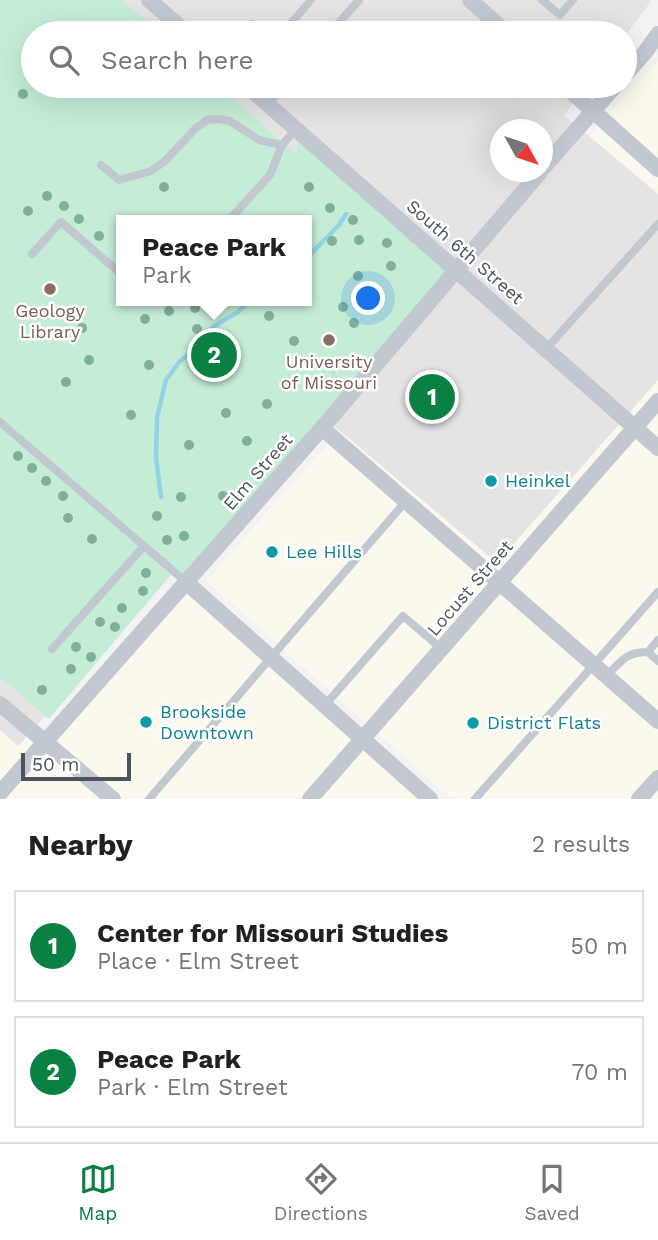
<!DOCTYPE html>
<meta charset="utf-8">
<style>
body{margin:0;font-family:"Work Sans",sans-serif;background:#f2f2f2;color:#202124}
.compass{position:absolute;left:490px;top:119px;width:63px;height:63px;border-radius:50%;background:#fff;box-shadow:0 7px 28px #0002;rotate:130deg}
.scale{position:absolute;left:21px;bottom:18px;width:110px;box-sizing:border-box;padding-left:7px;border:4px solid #4b545e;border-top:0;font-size:19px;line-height:24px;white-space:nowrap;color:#4b545e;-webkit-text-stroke:5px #fff;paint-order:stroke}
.you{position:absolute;left:369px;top:299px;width:24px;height:24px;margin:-18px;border:5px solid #fff;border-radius:50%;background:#1a73e8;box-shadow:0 0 0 10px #1a73e833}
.badge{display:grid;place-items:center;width:46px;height:46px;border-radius:50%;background:#0b8043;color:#fff;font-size:23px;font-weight:700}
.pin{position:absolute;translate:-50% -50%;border:4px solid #fff;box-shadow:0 2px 7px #0006}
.popup{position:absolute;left:116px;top:215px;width:196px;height:91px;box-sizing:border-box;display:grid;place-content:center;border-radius:0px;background:#fff;filter:drop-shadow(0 2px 5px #0005);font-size:23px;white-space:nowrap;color:#757577}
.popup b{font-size:26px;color:#202124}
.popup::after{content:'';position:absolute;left:50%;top:100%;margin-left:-14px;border:14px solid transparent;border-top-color:#fff}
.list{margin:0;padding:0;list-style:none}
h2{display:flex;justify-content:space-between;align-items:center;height:91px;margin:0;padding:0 28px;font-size:30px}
h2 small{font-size:23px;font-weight:400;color:#757577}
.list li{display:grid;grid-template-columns:46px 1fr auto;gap:21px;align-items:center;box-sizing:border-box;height:112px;margin:0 14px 14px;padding:0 14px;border:2px solid #e0e0e0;border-radius:0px}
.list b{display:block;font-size:26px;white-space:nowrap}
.list p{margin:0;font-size:23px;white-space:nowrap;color:#757577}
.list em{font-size:23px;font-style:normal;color:#757577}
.icon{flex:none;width:38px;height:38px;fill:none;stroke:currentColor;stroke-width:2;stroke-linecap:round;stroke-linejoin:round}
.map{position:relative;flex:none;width:658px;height:799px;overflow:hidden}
.search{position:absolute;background:#fff;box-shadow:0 7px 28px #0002;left:21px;right:21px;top:21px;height:77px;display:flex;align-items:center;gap:18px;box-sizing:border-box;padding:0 24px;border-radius:38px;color:#757577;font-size:26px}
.sheet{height:343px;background:#fff}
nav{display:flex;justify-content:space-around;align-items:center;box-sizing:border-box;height:98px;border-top:2px solid #e0e0e0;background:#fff;font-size:19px;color:#757577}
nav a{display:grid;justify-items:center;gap:4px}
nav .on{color:#0b8043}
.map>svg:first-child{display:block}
</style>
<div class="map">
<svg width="658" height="799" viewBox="0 0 658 799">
<rect width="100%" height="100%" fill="#f4f2f2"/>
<path fill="#fbf8ee" d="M 658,61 L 658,799 L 452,799 L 203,578 L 207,580 L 333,438 L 603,120 Z
M 186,582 L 430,799 L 0,799 L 0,704 L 45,741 Z"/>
<path fill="#e5e3e3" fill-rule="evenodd" d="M 0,0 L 651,0 L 649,4 L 625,36 L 625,33 L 33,33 L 33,86 L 587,86 L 564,115 L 658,194 L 658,380 L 497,563 L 314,409 L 183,562 L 18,746 L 0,730 ZM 500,130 L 542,130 L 542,172 L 500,172 ZM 121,220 L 307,220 L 307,301 L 121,301 Z"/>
<path fill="#c5edd6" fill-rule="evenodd" d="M 0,0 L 122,0 L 160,33 L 33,33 L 33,86 L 219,86 L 296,154 L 301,134 L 457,271 L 186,582 L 173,572 L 49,719 L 0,677 ZM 121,220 L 307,220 L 307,301 L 121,301 Z"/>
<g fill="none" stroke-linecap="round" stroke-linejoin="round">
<path stroke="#96d2e5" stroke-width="4.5" d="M 307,258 L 339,225 L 346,214
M 161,497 L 156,457 L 157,417 L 166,380 L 180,361 L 196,349 L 214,326 L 238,312 L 249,301"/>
<path stroke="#c1c8cf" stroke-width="8" d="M 542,0 L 560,15 L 573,0
M 245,33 L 252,24 L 263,33
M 283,33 L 311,0
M 330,33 L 359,0
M 268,104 L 284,86
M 101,165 L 119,180 L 151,171 L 165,161 L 195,129 L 207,120 L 219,119 L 230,121 L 259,140 L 282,145 L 296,129
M 229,220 L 270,175 L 282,145
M 32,254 L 61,222 L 121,274
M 546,349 L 658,224
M 0,422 L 186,582
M 52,649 L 144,546
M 648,652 L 658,640
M 607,676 C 621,661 626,652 648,652 L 658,661
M 325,705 L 403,616 L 442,649
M 149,799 L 406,501
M 475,799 L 658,592"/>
<path stroke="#c1c8cf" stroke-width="16" d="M 149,0 L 187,33
M 470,0 L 507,33
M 625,75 L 646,51 L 658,34
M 247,86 L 658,448
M 565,86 L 658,169
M 542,169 L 615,86
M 322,428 L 658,721
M 186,582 L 430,799
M 0,704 L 113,799
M 0,793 L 322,428 L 540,172
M 310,799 L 658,401
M 639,799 L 658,778"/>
</g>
<g fill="#7fb199">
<circle cx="23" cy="94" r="5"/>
<circle cx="164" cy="187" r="5"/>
<circle cx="309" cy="187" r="5"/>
<circle cx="47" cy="196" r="5"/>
<circle cx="64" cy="206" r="5"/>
<circle cx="330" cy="208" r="5"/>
<circle cx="28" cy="211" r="5"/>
<circle cx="79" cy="219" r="5"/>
<circle cx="353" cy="220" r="5"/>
<circle cx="99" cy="236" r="5"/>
<circle cx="359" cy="240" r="5"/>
<circle cx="332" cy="241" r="5"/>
<circle cx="387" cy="243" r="5"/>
<circle cx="391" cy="266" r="5"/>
<circle cx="358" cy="276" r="5"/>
<circle cx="343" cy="307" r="5"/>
<circle cx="195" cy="308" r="5"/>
<circle cx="169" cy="311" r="5"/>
<circle cx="269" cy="316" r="5"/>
<circle cx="145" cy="319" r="5"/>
<circle cx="354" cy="323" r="5"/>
<circle cx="82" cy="328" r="5"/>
<circle cx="197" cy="329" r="5"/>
<circle cx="294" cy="341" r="5"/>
<circle cx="89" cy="360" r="5"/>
<circle cx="149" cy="365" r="5"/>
<circle cx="215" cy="371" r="5"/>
<circle cx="66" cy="382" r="5"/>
<circle cx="267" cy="404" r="5"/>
<circle cx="226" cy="413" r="5"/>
<circle cx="131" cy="415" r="5"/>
<circle cx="247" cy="441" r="5"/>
<circle cx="189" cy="445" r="5"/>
<circle cx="18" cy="456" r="5"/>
<circle cx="32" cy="468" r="5"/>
<circle cx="46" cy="481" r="5"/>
<circle cx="63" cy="496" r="5"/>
<circle cx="223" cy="496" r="5"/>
<circle cx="181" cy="497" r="5"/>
<circle cx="157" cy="516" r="5"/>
<circle cx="68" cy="518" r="5"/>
<circle cx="184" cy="536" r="5"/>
<circle cx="92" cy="539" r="5"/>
<circle cx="167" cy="540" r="5"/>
<circle cx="146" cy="573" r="5"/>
<circle cx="143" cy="591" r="5"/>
<circle cx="122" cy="608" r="5"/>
<circle cx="100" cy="622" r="5"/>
<circle cx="115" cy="627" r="5"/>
<circle cx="76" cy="647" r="5"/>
<circle cx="91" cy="657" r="5"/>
<circle cx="71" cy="669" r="5"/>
<circle cx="42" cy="690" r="5"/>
</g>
<g fill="#8d6e63" stroke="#fff" stroke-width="2.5">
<circle cx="50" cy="289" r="7"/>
<circle cx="329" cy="340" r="7"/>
</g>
<g fill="#0f9aa8" stroke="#fff" stroke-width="2.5">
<circle cx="491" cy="481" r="7"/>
<circle cx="272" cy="552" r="7"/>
<circle cx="146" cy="722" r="7"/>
<circle cx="473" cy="723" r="7"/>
</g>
<g text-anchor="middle" stroke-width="5" stroke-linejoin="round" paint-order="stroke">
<g font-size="18" fill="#4b545e" stroke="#fff">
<text transform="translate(465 252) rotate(41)" y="6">South 6th Street</text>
<text transform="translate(258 472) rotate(-49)" y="6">Elm Street</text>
<text transform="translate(470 588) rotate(-49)" y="6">Locust Street</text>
</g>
<g font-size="18" fill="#785e54" stroke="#fff">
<text x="50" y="317">Geology<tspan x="50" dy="21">Library</tspan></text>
<text x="329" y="368">University<tspan x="329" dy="21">of Missouri</tspan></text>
</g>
<g font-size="18" fill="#0d838f" stroke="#fff" text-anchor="start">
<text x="505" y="487">Heinkel</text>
<text x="286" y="558">Lee Hills</text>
<text x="160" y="718">Brookside<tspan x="160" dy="21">Downtown</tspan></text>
<text x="487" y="729">District Flats</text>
</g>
</g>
</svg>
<svg class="compass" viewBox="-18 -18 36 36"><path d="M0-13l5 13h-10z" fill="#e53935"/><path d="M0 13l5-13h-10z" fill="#757577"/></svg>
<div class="scale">50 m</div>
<div class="you"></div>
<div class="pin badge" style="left:432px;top:397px">1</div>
<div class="pin badge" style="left:214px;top:355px">2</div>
<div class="popup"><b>Peace Park</b>Park</div>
<div class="search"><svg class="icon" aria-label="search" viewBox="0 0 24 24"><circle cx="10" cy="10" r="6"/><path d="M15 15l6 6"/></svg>Search here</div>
</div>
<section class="sheet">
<h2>Nearby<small>2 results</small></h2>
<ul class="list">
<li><span class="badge">1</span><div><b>Center for Missouri Studies</b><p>Place · Elm Street</p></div><em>50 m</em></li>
<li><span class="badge">2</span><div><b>Peace Park</b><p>Park · Elm Street</p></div><em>70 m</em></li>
</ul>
</section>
<nav>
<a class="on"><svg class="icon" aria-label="map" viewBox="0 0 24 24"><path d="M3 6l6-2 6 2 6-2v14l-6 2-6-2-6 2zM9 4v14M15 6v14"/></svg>Map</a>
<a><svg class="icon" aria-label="directions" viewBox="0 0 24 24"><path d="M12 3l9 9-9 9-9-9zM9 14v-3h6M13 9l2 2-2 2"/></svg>Directions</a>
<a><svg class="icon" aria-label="saved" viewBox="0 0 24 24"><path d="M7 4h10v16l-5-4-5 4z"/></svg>Saved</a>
</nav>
